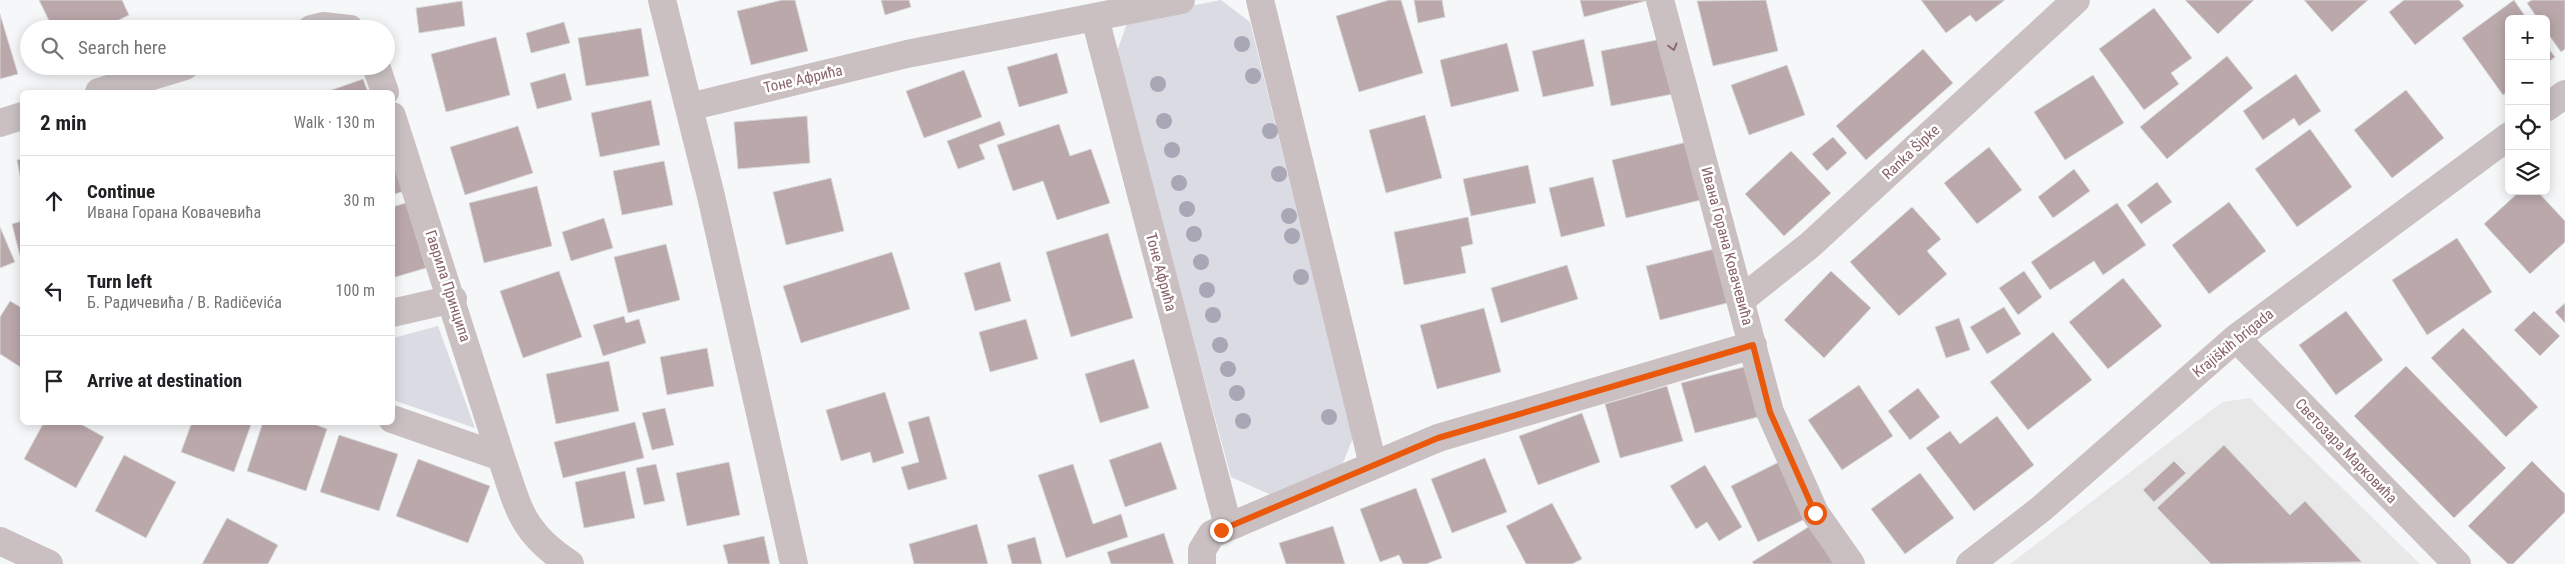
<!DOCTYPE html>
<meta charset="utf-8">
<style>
body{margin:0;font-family:"Roboto Condensed",sans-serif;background:#f6f6f6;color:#202124}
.controls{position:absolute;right:15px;top:15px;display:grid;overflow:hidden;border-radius:8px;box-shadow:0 2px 12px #0003}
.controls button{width:45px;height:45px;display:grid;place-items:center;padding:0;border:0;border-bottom:1px solid #e0e0e0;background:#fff;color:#202124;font:25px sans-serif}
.stop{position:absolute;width:15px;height:15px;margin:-11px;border:4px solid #ea580c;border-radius:50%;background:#fff}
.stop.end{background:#ea580c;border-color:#fff;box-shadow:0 1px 5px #0008}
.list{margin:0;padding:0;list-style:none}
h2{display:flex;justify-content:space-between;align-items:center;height:65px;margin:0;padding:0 20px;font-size:21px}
h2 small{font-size:16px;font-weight:400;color:#757577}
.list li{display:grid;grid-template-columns:32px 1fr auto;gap:15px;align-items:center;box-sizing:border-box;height:90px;padding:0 20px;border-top:1px solid #e0e0e0}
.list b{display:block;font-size:19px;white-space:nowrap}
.list p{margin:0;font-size:16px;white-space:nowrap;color:#757577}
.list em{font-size:16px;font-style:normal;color:#757577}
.icon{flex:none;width:28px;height:28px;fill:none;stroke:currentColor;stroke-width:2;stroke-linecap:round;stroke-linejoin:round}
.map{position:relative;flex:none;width:2565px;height:564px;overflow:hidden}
.search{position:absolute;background:#fff;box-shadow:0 2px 12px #0003;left:20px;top:20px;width:375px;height:55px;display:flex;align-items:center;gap:12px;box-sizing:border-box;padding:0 18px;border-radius:28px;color:#757577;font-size:19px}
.panel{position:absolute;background:#fff;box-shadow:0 2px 12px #0003;left:20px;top:90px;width:375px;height:335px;border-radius:8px}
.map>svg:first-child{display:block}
</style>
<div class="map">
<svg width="2565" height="564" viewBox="0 0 2565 564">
<rect width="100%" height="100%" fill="#f5f7f8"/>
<path fill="#e8e8e9" d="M 2250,398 L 2420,564 L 2010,564 L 2222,402 Z"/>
<path fill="#dbdbe4" d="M 1221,0 L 1250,22 L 1353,438 L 1340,470 L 1273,496 L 1231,477 L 1116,54 L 1129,18 Z
M 438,326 L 475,428 L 393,400 L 393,338 Z"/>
<path fill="#baa8ab" stroke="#d7d9da" d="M 39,0 L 122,0 L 129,15 L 100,29 L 53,29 Z
M 782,0 L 795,0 L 808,51 L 751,65 L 737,11 Z
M 881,0 L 909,0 L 911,7 L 885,15 Z
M 1389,0 L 1401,0 L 1423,73 L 1359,92 L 1336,16 Z
M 1414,0 L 1442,0 L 1445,17 L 1418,23 Z
M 1580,0 L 1649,0 L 1584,17 Z
M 1766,0 L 1778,51 L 1713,66 L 1697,1 Z
M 1921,0 L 2005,0 L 1976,22 L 1970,15 L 1946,33 Z
M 2185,0 L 2254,0 L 2218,34 Z
M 2304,0 L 2368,0 L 2332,32 Z
M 2404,0 L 2459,0 L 2464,6 L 2415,45 L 2389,12 Z
M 2514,0 L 2527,19 L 2509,19 L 2509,91 L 2503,95 L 2462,38 Z
M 2532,0 L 2565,0 L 2565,49 L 2561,52 L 2546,31 L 2546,19 L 2538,19 L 2527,3 Z
M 462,1 L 465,26 L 419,33 L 416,8 Z
M 2154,8 L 2192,58 L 2171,73 L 2179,84 L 2144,110 L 2099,49 Z
M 0,14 L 18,74 L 0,79 Z
M 564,22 L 570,43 L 531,53 L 526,33 Z
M 641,28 L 649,76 L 586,86 L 578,38 Z
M 496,37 L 510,95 L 446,112 L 431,54 Z
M 1584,39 L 1594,86 L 1543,97 L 1532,51 Z
M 1662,39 L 1673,94 L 1611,106 L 1601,51 Z
M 1507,43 L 1519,91 L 1451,107 L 1440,60 Z
M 2546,45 L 2555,57 L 2546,64 Z
M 1923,49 L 1953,83 L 1866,160 L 1836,126 Z
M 1057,53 L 1068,93 L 1019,107 L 1007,67 Z
M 2227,56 L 2253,88 L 2167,159 L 2140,127 Z
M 1787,65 L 1805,115 L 1749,135 L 1731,85 Z
M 964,70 L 982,117 L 924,138 L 906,91 Z
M 565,73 L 572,100 L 537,109 L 530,83 Z
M 2296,74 L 2321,111 L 2299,126 L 2294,118 L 2263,140 L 2243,111 Z
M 2093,75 L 2124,123 L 2065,160 L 2034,112 Z
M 363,79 L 368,92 L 326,92 Z
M 2406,90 L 2444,138 L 2392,178 L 2354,130 Z
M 651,100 L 660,145 L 600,157 L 591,113 Z
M 1425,115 L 1442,178 L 1386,193 L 1369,130 Z
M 807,116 L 810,163 L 738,169 L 734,122 Z
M 1000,121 L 1005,135 L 979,145 L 985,159 L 958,169 L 947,141 Z
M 1059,124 L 1070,156 L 1091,149 L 1110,203 L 1057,220 L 1043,181 L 1013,191 L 997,145 Z
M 518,126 L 533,173 L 465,195 L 450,147 Z
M 2310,129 L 2352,187 L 2297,227 L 2255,169 Z
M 1833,137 L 1847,153 L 1827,171 L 1812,154 Z
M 1687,142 L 1701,200 L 1626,218 L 1612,160 Z
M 1989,147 L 2022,190 L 1977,224 L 1944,183 Z
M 1791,151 L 1831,193 L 1784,236 L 1745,194 Z
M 22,159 L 22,186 L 17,160 Z
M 392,160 L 404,191 L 392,195 Z
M 664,161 L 673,205 L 622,215 L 613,171 Z
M 1528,165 L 1536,203 L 1471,216 L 1463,179 Z
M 2074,169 L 2090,191 L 2053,218 L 2038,197 Z
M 1593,177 L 1605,226 L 1561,237 L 1549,188 Z
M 831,178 L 844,231 L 786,245 L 773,192 Z
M 2157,182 L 2172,202 L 2141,224 L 2127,205 Z
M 537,186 L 552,246 L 484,263 L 469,203 Z
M 2520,191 L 2537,191 L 2565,221 L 2565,242 L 2530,274 L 2484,224 Z
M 2229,202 L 2266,251 L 2209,294 L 2172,245 Z
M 406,203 L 426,268 L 392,278 L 392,207 Z
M 2117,203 L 2146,245 L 2103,275 L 2094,261 L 2050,290 L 2031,262 Z
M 1912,207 L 1941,239 L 1927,251 L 1947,274 L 1899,316 L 1850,262 Z
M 1468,217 L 1473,244 L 1461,247 L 1466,273 L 1404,285 L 1394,232 Z
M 604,218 L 613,248 L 571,261 L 562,232 Z
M 22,221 L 22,255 L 20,256 L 12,224 Z
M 0,227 L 15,262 L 0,268 Z
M 1108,233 L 1133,318 L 1071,337 L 1046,252 Z
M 2457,238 L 2492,292 L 2427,335 L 2392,280 Z
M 666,244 L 680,300 L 628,313 L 614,257 Z
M 1714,249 L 1727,303 L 1660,320 L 1646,266 Z
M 892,252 L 910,309 L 801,343 L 783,286 Z
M 1000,262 L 1011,301 L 975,311 L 964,273 Z
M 1567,265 L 1578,299 L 1501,323 L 1491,288 Z
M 559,271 L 582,337 L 523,358 L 500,291 Z
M 1831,271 L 1871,308 L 1824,358 L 1784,320 Z
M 2024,271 L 2042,297 L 2018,315 L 1999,288 Z
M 2123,278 L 2162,326 L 2108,369 L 2069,322 Z
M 10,301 L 22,308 L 22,368 L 0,354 L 0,317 Z
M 2565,303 L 2565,323 L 2555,312 Z
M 2004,307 L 2021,334 L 1987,354 L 1970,327 Z
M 1484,308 L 1501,372 L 1437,389 L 1420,325 Z
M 2346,311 L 2383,360 L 2336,395 L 2299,345 Z
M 2534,311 L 2560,336 L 2540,356 L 2514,330 Z
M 624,316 L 626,323 L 639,319 L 646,343 L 603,356 L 593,325 Z
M 1959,318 L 1970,350 L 1946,358 L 1935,327 Z
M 1026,319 L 1038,359 L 990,372 L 979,332 Z
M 2463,328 L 2538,407 L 2506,437 L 2431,358 Z
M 2053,332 L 2092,380 L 2028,430 L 1990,382 Z
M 707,348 L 714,386 L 667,395 L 660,357 Z
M 1134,359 L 1149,408 L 1100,423 L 1085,374 Z
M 609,361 L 619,411 L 556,424 L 546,374 Z
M 2406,366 L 2506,468 L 2454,518 L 2354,416 Z
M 1744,367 L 1758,417 L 1695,433 L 1681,383 Z
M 1859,385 L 1893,436 L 1842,470 L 1808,420 Z
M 1667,386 L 1683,441 L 1620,458 L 1605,404 Z
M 1918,388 L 1940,417 L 1910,440 L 1888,411 Z
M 885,392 L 904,453 L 873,463 L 870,452 L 841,461 L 826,410 Z
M 665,408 L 674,445 L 652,450 L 642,413 Z
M 1582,413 L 1600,462 L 1538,485 L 1519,436 Z
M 929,416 L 947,479 L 908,490 L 901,467 L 919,462 L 908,422 Z
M 1997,416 L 2034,465 L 1974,511 L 1926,448 L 1950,431 L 1960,444 Z
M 44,422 L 77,422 L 104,437 L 76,488 L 24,459 Z
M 192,422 L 252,422 L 234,472 L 181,452 Z
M 263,422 L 309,422 L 327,429 L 306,491 L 247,471 Z
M 635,422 L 644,458 L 563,478 L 554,442 Z
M 339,435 L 398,454 L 379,511 L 320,492 Z
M 1161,442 L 1177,489 L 1125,507 L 1109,460 Z
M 2224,445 L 2290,515 L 2305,501 L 2362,562 L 2211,564 L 2157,508 Z
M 124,455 L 176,482 L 146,538 L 95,511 Z
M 1485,458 L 1507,512 L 1452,533 L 1431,479 Z
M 418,459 L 490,486 L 468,543 L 396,516 Z
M 2174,461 L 2186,473 L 2154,502 L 2143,490 Z
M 2532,461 L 2565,494 L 2565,512 L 2513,564 L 2508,564 L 2468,526 Z
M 729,462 L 740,515 L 687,526 L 676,473 Z
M 1779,462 L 1807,518 L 1758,542 L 1731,486 Z
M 656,464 L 665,501 L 644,505 L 636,468 Z
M 1073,464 L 1093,524 L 1121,514 L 1128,537 L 1066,558 L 1038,475 Z
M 1705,465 L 1742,527 L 1719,541 L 1707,522 L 1696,529 L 1670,486 Z
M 625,471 L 635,518 L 584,528 L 575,482 Z
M 1920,473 L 1954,518 L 1905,554 L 1871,509 Z
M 1416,488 L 1442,558 L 1426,564 L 1403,564 L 1399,555 L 1380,562 L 1360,509 Z
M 1552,503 L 1582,559 L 1572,564 L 1526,564 L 1506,526 Z
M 227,518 L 278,545 L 268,564 L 202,564 Z
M 977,524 L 988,564 L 914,564 L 909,544 Z
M 1333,526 L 1345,564 L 1286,564 L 1279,543 Z
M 1810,526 L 1834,564 L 1754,564 L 1752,562 Z
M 1164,533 L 1174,564 L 1111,564 L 1107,552 Z
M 764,536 L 770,564 L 728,564 L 723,545 Z
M 1035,537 L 1042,564 L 1012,564 L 1007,545 Z"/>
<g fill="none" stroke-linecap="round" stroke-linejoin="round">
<path stroke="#cac0c2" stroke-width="28" d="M 662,0 L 711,196 L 794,564
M 1260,0 L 1373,465
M 1660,0 L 1770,412 L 1815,513 L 1851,564
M 1095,18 L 1228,526
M 311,29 L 323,26 L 350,29
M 376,66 L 385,92
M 99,92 L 185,66
M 689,107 L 907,54 L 1181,0
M 2546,108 L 2565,94
M 392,116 L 501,457
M 0,123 L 22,116
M 1742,299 L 1810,245 L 2076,0
M 392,313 L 453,299
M 2236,338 L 2457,564
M 392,419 L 501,457 C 519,509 521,532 570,564
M 0,541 L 49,564
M 1202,564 L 1202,550 L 1212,534 L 1438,438 L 1753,345
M 1970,564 L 2041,509 L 2236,338 L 2509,136"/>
</g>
<g fill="#a9a6b5">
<circle cx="1242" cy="44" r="8"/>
<circle cx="1253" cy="76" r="8"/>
<circle cx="1158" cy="84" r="8"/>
<circle cx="1164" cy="121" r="8"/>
<circle cx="1270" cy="131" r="8"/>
<circle cx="1172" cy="150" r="8"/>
<circle cx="1279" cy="174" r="8"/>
<circle cx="1179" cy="183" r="8"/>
<circle cx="1187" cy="209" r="8"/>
<circle cx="1289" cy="216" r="8"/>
<circle cx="1194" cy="234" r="8"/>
<circle cx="1292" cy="236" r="8"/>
<circle cx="1201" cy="262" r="8"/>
<circle cx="1301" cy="277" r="8"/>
<circle cx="1207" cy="290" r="8"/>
<circle cx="1213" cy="315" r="8"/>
<circle cx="1220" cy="345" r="8"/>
<circle cx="1228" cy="369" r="8"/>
<circle cx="1237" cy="393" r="8"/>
<circle cx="1329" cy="417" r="8"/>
<circle cx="1243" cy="421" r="8"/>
</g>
<defs><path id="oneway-chevron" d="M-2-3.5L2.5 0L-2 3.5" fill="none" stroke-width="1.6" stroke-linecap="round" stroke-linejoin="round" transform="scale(1.25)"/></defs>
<use stroke="#8c696c" href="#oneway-chevron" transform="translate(1673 47) rotate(75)"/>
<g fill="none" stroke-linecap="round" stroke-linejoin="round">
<path stroke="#ea580c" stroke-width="6" d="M 1221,530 L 1438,438 L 1753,345 L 1770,412 L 1815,513"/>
</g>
<g text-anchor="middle" stroke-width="5" stroke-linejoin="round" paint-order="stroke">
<g font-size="15" fill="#896468" stroke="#fff">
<text transform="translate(803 79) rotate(-13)" y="5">Тоне Афрића</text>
<text transform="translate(1911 152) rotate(-43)" y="5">Ranka Šipke</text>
<text transform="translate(1727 246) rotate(75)" y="5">Ивана Горана Ковачевића</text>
<text transform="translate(1161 272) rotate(75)" y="5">Тоне Афрића</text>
<text transform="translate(448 286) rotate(72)" y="5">Гаврила Принципа</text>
<text transform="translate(2233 343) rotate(-39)" y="5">Krajiških brigada</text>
<text transform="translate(2346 451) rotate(46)" y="5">Светозара Марковића</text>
</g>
</g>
</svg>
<div class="controls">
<button>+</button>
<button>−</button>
<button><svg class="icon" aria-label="locate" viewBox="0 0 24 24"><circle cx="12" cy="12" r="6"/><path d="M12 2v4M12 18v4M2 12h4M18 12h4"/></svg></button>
<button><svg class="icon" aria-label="layers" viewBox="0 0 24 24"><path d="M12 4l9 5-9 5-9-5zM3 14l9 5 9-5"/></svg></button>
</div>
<div class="stop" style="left:1815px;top:513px"></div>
<div class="stop end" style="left:1221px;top:530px"></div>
<div class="search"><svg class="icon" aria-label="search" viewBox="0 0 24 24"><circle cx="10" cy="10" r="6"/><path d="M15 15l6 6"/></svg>Search here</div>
<section class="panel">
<h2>2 min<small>Walk · 130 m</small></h2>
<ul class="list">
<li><svg class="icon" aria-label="ahead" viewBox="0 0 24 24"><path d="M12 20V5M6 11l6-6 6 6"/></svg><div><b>Continue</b><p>Ивана Горана Ковачевића</p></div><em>30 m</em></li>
<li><svg class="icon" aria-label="left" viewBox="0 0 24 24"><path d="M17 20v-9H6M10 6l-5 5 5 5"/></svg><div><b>Turn left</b><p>Б. Радичевића / B. Radičevića</p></div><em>100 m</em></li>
<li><svg class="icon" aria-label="arrive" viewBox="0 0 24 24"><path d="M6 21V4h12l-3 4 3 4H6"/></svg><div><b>Arrive at destination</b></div></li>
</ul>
</section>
</div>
